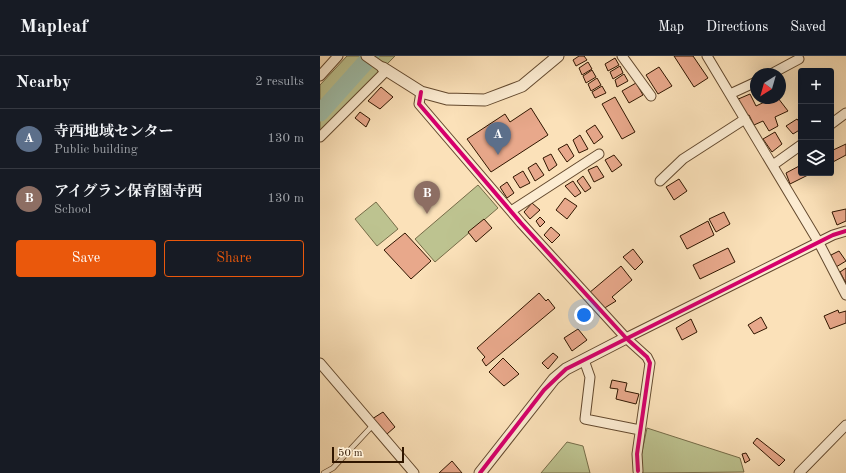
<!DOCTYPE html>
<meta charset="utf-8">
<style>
body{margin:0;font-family:"Old Standard TT","Noto Serif JP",serif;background:#242831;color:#f1f3f6}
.controls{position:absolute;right:12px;top:12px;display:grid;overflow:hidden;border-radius:4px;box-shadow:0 4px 16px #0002}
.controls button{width:36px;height:36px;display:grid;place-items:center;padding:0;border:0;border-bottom:1px solid #363941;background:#171b24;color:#f1f3f6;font:20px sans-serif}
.compass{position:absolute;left:430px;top:12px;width:36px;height:36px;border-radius:50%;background:#171b24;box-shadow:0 4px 16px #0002;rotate:217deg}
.scale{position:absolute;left:12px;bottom:10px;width:72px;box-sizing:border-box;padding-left:4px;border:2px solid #301600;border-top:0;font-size:11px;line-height:14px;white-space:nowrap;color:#301600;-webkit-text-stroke:3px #fcecd2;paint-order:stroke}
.you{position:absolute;left:264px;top:259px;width:14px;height:14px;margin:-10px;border:3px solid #fff;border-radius:50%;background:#1a73e8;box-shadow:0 0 0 6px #1a73e833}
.badge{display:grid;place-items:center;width:26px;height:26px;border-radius:50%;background:#ea580c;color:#fff;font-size:13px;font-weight:700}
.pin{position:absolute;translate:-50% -33px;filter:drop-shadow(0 1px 2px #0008)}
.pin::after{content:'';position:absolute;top:21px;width:14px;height:12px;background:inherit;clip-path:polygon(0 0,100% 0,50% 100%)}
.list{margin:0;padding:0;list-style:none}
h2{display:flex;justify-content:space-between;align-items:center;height:52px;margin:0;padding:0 16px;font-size:17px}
h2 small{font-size:13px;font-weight:400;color:#9ea1a6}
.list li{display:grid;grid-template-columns:26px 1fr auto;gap:12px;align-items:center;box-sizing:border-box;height:60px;padding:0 16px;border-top:1px solid #363941}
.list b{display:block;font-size:15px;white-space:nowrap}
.list p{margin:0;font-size:13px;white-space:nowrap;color:#9ea1a6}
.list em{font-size:13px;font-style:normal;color:#9ea1a6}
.actions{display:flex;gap:8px;padding:12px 16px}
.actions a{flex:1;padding:9px 0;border:1px solid #ea580c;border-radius:4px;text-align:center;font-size:14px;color:#ea580c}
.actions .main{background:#ea580c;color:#fff}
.icon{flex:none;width:22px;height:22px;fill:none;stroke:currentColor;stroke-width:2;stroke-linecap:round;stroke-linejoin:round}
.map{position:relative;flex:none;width:526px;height:417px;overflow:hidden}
header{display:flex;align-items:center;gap:24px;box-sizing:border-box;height:56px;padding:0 20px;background:#171b24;border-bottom:1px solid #363941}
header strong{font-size:19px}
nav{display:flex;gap:22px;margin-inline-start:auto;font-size:14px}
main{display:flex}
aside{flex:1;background:#171b24}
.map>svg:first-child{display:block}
</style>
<header>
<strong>Mapleaf</strong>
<nav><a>Map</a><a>Directions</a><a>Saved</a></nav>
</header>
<main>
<aside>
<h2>Nearby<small>2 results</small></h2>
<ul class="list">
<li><span class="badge" style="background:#5c6f8a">A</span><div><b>寺西地域センター</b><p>Public building</p></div><em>130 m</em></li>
<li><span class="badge" style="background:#8d6e63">B</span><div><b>アイグラン保育園寺西</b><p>School</p></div><em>130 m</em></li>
</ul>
<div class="actions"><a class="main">Save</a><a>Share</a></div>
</aside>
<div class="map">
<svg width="526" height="417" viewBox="0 0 526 417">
<rect width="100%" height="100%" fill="#fbe1b9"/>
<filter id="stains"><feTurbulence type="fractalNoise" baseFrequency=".005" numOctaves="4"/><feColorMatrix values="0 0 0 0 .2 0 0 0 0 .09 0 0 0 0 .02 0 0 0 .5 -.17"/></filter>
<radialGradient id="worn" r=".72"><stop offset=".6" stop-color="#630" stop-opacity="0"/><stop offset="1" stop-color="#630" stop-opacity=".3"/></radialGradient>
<path fill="#bdc390" stroke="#766c48" d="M 27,0 L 75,0 L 0,76 L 0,29 Z
M 158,129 L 178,152 L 115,206 L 95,183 Z
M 56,146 L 78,173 L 57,190 L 35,163 Z
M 327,372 L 420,402 L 424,416 L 324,417 L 318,415 Z
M 247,386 L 263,390 L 270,417 L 221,417 Z"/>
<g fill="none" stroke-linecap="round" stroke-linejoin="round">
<path stroke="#a0bea9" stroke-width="17" d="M 0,57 L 51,0"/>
</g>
<path fill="#e8a88b" stroke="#301600" d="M 259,0 L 264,0 L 267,4 L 256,10 L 253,4 Z
M 354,0 L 373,0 L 388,22 L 374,31 Z
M 295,2 L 299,9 L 288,15 L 285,8 Z
M 268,6 L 272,13 L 262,19 L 259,12 Z
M 300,10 L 303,17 L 293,23 L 290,16 Z
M 339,11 L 352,30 L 338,38 L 326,19 Z
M 272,14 L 276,21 L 266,27 L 263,20 Z
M 304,18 L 308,25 L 297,31 L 295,24 Z
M 277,22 L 281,29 L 271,35 L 268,28 Z
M 316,27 L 323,39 L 309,47 L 302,35 Z
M 282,30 L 286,37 L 275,42 L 272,36 Z
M 61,31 L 73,41 L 60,53 L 48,45 Z
M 430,38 L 436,50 L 453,42 L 458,42 L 468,55 L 455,61 L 458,70 L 449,75 L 443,65 L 434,69 L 429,59 L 426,60 L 416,44 Z
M 295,41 L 315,76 L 302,83 L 282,48 Z
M 211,52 L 228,79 L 171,116 L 147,83 L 185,58 L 190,66 Z
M 40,56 L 50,63 L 46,71 L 35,62 Z
M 477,63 L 481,68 L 481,73 L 473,78 L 466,70 Z
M 275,69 L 283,81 L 274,88 L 266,75 Z
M 455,76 L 462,88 L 452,96 L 443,83 Z
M 260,79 L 268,93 L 259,97 L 253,84 Z
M 247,88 L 254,100 L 247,106 L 238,93 Z
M 526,88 L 526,99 L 511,107 L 511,95 Z
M 231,98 L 237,109 L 229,115 L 223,102 Z
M 294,99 L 302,109 L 292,116 L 285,104 Z
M 216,107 L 224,119 L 215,125 L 208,112 Z
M 481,109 L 481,117 L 492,117 L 470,128 L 466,117 Z
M 277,110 L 284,121 L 274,126 L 268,114 Z
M 203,115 L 210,127 L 200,132 L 193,121 Z
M 263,120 L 271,132 L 265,136 L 257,125 Z
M 359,123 L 367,135 L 354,144 L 346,131 Z
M 253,125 L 261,137 L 255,141 L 245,130 Z
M 187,126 L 194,137 L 187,142 L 180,131 Z
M 245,142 L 257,150 L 247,163 L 236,154 Z
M 212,147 L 220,154 L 210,163 L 204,156 Z
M 526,153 L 526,165 L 517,169 L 512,156 Z
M 404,156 L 410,168 L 396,176 L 389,163 Z
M 220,161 L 225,166 L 220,171 L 216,165 Z
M 164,163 L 172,172 L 156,186 L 148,176 Z
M 388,165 L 394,179 L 367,193 L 360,180 Z
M 231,171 L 240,179 L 232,187 L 224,179 Z
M 85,177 L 111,205 L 91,223 L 64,194 Z
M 408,192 L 415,206 L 380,223 L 373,209 Z
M 313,193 L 323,206 L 315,214 L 303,201 Z
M 519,195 L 526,205 L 516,211 L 511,199 Z
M 301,210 L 312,224 L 292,241 L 296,245 L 283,253 L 269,237 Z
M 526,212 L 526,227 L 520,216 Z
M 219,237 L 226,245 L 228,243 L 235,252 L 166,310 L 162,304 L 165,301 L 157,292 Z
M 518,254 L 519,257 L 526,255 L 526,267 L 510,273 L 504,260 Z
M 441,261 L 447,272 L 434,278 L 428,269 Z
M 371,263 L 377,276 L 362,284 L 356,272 Z
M 258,273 L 267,284 L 252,295 L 244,282 Z
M 233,297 L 238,301 L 228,313 L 222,307 Z
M 183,302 L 199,318 L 184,330 L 169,316 Z
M 292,324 L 307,327 L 305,335 L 319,338 L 316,348 L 296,343 L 298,333 L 290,332 Z
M 63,356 L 75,371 L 67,378 L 52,363 Z
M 437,382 L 465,404 L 459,410 L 433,387 Z
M 426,397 L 430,404 L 425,407 L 422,398 Z
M 132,405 L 142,417 L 119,417 Z"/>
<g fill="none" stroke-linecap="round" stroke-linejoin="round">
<g stroke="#63492e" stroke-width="6">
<path id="service" d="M 4,417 L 13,412 L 53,369"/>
</g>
<g stroke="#63492e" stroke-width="11">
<path id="minor" d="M 46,0 L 63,12
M 302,0 L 331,40
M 387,0 L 499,187 L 526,239
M 451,18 L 479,3
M 0,20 L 18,0
M 101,36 L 99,48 L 201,167 L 306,282 L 327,301 L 330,307 L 317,398 L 318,415
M 410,38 L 436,26
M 511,68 L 526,57
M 0,81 L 66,15
M 453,109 L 481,89
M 340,125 L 363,103 L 425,63
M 191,155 L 279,98
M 306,282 L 513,179 L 526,175
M 264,304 L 270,321 L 265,363 L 320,374
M 0,307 L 94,417
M 479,417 L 526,369"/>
</g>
<g stroke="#63492e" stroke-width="13">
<path id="tertiary" d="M 63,12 L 101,36 L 127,43 L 165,44 L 202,30 L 238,0
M 160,417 L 234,323 L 246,313 L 306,282"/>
</g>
<use href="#service" stroke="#fcecd2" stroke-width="4.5"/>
<use href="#minor" stroke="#fcecd2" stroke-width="9"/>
<use href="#tertiary" stroke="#fcecd2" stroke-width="11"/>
<g stroke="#fcecd2" stroke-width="6">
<path id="cycleway" d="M 101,36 L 99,48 L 201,167 L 306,282 L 327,301 L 330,307 L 317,398 L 318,415
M 160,417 L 224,334 L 246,313 L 513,179 L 526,175"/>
</g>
<use href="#cycleway" stroke="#d6006c" stroke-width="4"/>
</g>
<rect width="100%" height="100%" filter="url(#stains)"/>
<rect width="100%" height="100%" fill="url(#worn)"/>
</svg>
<div class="controls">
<button>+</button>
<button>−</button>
<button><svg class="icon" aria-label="layers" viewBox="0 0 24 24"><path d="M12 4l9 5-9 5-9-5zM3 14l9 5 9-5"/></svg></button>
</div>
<svg class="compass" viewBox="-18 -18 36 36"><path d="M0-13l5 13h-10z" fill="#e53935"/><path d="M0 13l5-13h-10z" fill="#9ea1a6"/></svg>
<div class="scale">50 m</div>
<div class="you"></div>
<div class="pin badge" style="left:178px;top:99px;background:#5c6f8a">A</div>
<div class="pin badge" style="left:107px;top:158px;background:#8d6e63">B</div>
</div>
</main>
